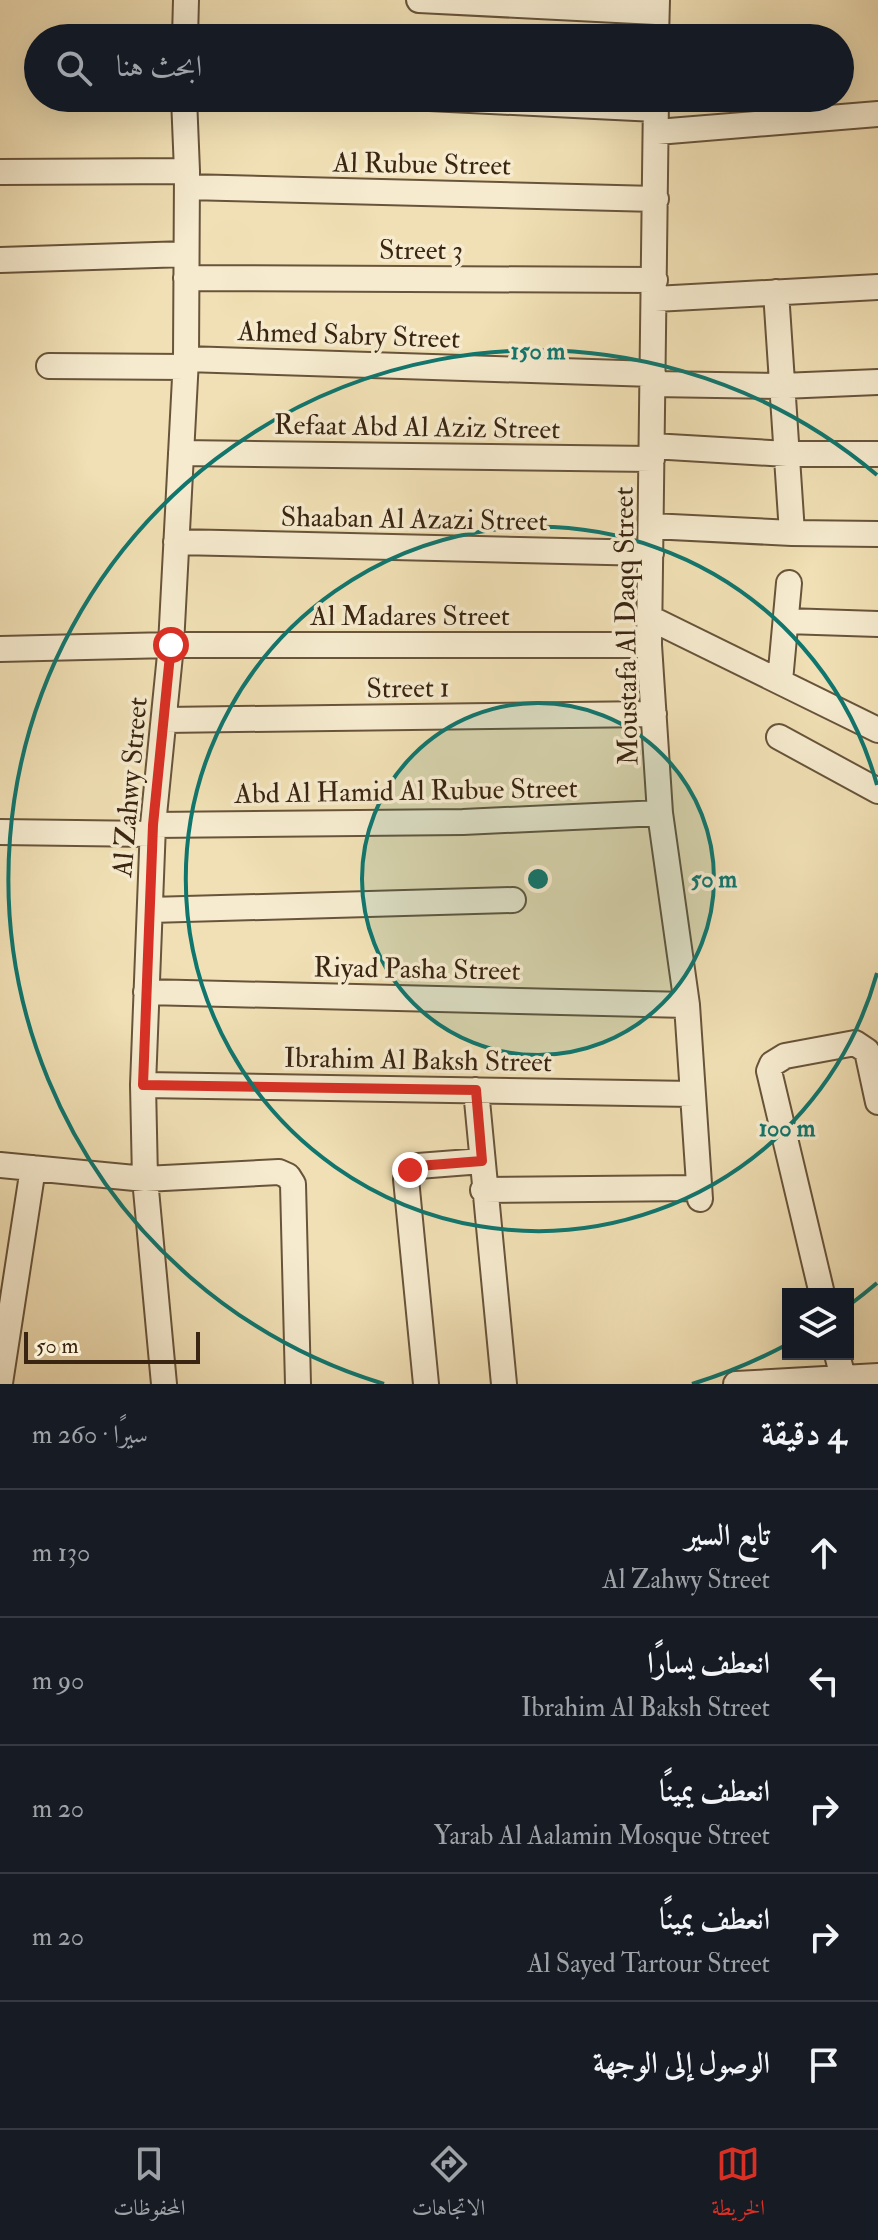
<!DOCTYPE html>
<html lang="ar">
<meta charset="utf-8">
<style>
body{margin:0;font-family:"IM FELL Double Pica",Amiri,serif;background:#20242c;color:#f1f3f6;direction:rtl}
.controls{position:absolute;right:24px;bottom:24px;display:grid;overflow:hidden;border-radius:0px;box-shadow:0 8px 32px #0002}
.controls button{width:72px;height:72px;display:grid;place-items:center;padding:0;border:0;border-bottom:2px solid #363941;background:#171b24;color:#f1f3f6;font:40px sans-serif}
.scale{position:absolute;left:24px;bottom:20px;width:176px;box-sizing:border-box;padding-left:8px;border:4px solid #3a2512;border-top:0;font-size:22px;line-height:28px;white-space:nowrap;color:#3a2512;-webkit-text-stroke:6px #f6ebcf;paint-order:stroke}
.stop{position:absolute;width:24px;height:24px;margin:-18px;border:6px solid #d93025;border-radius:50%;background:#fff}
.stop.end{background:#d93025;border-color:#fff;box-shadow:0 2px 8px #0008}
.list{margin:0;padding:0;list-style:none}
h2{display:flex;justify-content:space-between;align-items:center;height:104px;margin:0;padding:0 32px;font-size:34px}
h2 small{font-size:26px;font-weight:400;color:#9ea1a6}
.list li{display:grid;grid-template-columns:52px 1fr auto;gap:24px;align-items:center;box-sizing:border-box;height:128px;padding:0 32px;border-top:2px solid #363941}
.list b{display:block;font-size:30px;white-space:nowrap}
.list p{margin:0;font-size:26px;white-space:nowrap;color:#9ea1a6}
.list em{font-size:26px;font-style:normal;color:#9ea1a6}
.icon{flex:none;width:44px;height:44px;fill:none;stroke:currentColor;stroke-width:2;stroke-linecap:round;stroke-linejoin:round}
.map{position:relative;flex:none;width:878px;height:1384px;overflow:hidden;direction:ltr}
.search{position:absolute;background:#171b24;box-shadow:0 8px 32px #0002;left:24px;right:24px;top:24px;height:88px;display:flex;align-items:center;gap:20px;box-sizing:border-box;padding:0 28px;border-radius:44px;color:#9ea1a6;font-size:30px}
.sheet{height:744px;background:#171b24}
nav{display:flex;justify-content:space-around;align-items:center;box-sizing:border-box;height:112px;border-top:2px solid #363941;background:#171b24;font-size:22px;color:#9ea1a6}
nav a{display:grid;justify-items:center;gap:4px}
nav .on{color:#d93025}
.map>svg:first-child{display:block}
</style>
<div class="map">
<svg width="878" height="1384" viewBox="0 0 878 1384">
<rect width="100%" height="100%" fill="#f1e0b5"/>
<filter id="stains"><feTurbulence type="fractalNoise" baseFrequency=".0025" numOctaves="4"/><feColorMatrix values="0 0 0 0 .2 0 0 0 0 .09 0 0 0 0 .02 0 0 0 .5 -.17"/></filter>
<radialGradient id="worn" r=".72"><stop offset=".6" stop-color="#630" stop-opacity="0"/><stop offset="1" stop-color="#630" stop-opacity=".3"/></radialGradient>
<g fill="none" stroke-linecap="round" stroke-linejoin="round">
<g stroke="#68543b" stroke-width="28">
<path id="minor" d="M 419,0 L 656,12
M 185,38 L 186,0
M 656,38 L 657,0
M 429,98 L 656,109
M 656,98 L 649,645 L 660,813 L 687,1005 L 700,1199
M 657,132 L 878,114
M 0,172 L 187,171
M 187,187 L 656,199
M 0,260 L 186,254
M 186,278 L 655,280
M 776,292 L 792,533
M 655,299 L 878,287
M 186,359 L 653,374
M 49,366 L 186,367
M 653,384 L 782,386 L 878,382
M 652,446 L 787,454 L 878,454
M 181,453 L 652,459
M 651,526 L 792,533 L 878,534
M 176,542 L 651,553
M 650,618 L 878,730
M 786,621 L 878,624
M 0,649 L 171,645 L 649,645
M 780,681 L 789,583
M 164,720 L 654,714
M 779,737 L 878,791
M 153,825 L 463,822 L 660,813
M 0,832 L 152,834
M 150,910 L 513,900
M 146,992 L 687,1005
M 143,1085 L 693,1094
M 476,1090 L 504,1384
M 0,1165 L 145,1179 L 279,1172 L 288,1176 L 293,1184 L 298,1384
M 483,1190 L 698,1188
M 822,1294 L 769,1071 L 772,1064 L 785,1056 L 855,1043 L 867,1051 L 878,1102
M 837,1354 L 843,1378
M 0,1383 L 33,1168
M 164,1384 L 145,1179 L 143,1085 L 153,825 L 171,645 L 186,359 L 187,171 L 184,98
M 426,1384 L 406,1179 L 410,1170 L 418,1166 L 482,1161
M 736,1384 L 878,1376"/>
</g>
<use href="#minor" stroke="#f6ebcf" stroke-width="24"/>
</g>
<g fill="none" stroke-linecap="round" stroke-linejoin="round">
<path stroke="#d93025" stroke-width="10" d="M 171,645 L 153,825 L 143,1085 L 476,1090 L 482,1161 L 418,1166 L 410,1170"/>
</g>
<circle cx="538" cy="879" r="176" fill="#0f766e" fill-opacity=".12"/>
<g fill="none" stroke="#0f766e" stroke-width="4">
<circle cx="538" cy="879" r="176"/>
<path d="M877 973A352 352 0 1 1 877 785"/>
<path d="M877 1283A528 528 0 0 1 848 1306M786 1345A528 528 0 0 1 692 1384M384 1384A528 528 0 1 1 877 475"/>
</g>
<g text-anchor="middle" stroke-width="7" stroke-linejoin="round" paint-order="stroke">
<g font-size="28" fill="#3a2512" stroke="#f6ebcf">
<text transform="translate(422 163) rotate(1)" y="10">Al Rubue Street</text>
<text x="421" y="259">Street 3</text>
<text transform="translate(349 334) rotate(2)" y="10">Ahmed Sabry Street</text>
<text transform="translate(417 426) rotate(1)" y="10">Refaat Abd Al Aziz Street</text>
<text transform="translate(414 518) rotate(1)" y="10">Shaaban Al Azazi Street</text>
<text x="410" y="625">Al Madares Street</text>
<text transform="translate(625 626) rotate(-91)" y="10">Moustafa Al Daqq Street</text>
<text transform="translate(408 687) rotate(-1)" y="10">Street 1</text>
<text transform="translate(129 787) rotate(-85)" y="10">Al Zahwy Street</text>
<text transform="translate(406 790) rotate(-1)" y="10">Abd Al Hamid Al Rubue Street</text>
<text transform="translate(417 968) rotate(1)" y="10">Riyad Pasha Street</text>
<text transform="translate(418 1059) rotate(1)" y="10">Ibrahim Al Baksh Street</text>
</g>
</g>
<circle cx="538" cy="879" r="12" fill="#0f766e" stroke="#f6ebcf" stroke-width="4"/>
<g font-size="24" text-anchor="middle" font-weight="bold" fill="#0f766e" stroke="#f6ebcf" stroke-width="7" stroke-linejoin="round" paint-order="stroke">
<text x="538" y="359">150 m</text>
<text x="714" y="887">50 m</text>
<text x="787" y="1136">100 m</text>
</g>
<rect width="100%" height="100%" filter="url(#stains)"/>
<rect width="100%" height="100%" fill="url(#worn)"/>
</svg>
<div class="controls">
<button><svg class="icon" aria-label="layers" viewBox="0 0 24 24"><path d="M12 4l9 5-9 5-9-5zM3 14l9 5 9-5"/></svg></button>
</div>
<div class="scale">50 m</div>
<div class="stop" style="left:171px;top:645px"></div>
<div class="stop end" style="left:410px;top:1170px"></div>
<div class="search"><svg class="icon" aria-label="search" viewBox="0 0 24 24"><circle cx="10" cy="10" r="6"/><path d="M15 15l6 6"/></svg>ابحث هنا</div>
</div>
<section class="sheet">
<h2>4 دقيقة<small>سيرًا · 260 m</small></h2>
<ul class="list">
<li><svg class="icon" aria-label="ahead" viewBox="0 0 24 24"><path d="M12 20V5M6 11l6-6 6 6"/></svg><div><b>تابع السير</b><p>Al Zahwy Street</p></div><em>130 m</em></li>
<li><svg class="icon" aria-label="left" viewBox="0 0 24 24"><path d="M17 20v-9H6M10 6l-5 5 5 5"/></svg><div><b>انعطف يسارًا</b><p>Ibrahim Al Baksh Street</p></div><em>90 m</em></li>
<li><svg class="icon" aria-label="right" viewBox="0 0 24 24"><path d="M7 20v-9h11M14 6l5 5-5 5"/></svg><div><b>انعطف يمينًا</b><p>Yarab Al Aalamin Mosque Street</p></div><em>20 m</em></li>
<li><svg class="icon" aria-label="right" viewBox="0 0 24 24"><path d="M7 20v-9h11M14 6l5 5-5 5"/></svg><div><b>انعطف يمينًا</b><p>Al Sayed Tartour Street</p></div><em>20 m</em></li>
<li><svg class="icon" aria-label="arrive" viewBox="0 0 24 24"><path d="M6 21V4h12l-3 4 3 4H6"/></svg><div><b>الوصول إلى الوجهة</b></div></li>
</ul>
</section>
<nav>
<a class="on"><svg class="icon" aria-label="map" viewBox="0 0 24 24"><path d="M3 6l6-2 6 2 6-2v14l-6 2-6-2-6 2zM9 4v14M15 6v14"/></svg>الخريطة</a>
<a><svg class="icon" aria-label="directions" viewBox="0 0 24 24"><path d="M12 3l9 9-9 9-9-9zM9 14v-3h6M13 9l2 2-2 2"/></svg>الاتجاهات</a>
<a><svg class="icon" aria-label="saved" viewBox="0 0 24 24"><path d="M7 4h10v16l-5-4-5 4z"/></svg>المحفوظات</a>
</nav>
